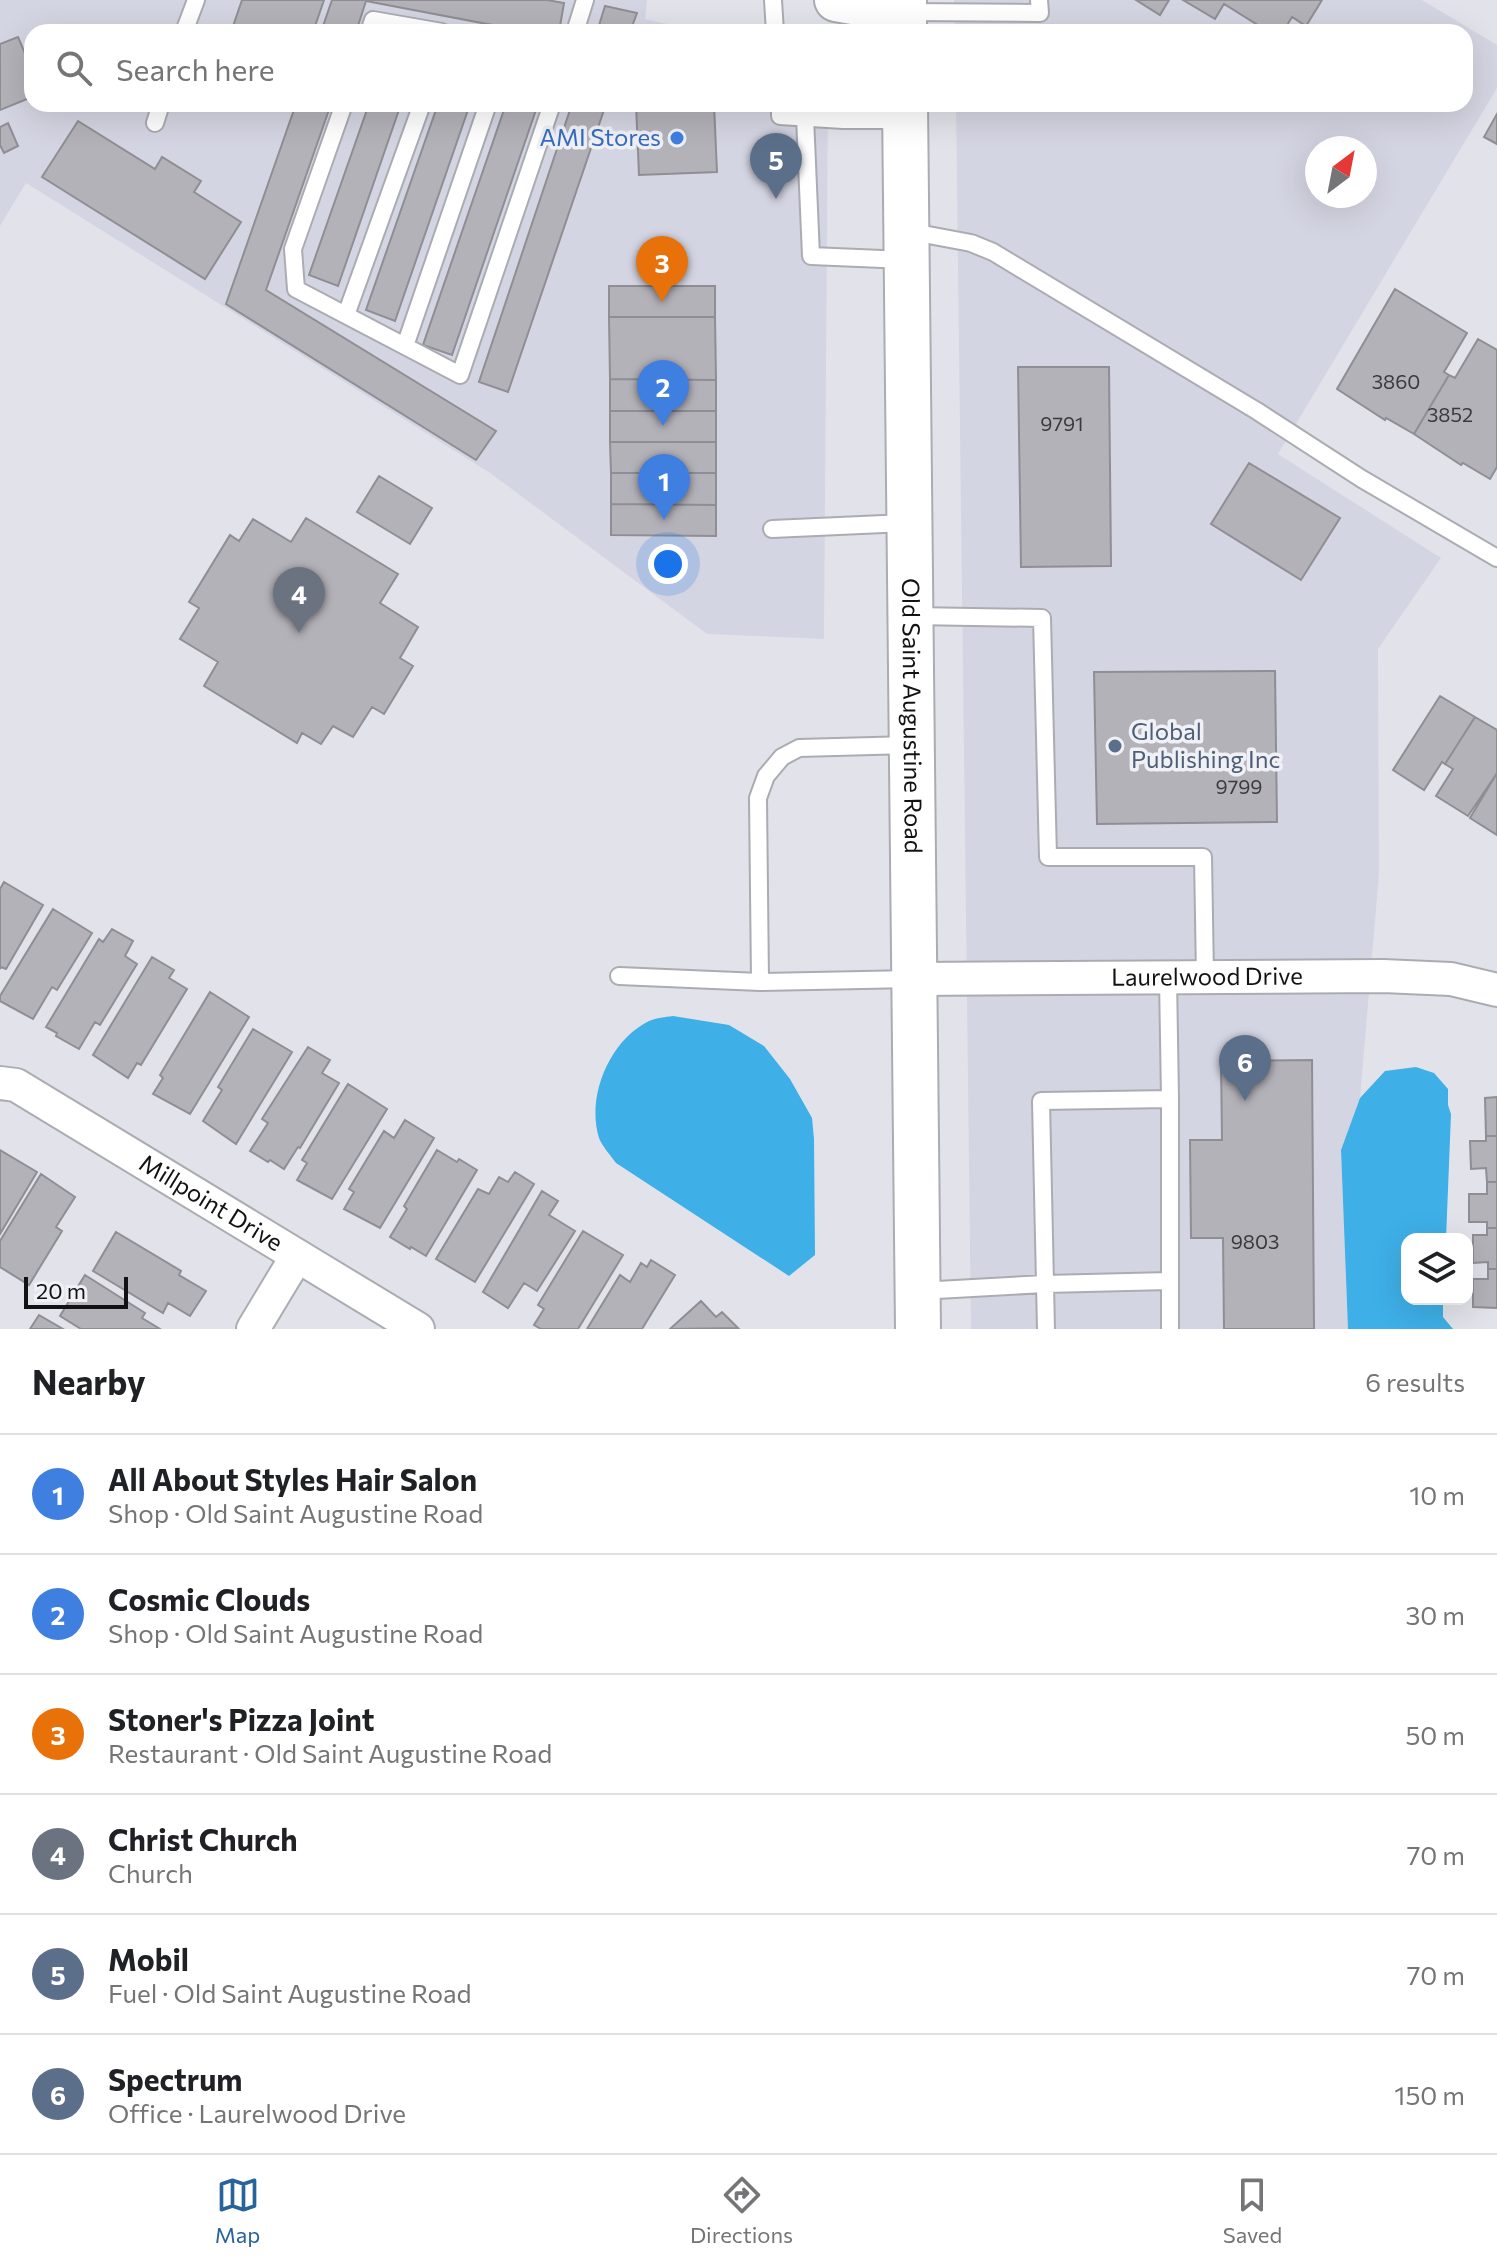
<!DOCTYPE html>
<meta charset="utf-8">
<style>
body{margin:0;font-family:Commissioner,sans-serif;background:#f6f6f6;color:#202124}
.controls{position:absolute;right:24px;bottom:24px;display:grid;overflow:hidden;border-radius:16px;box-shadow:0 8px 32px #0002}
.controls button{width:72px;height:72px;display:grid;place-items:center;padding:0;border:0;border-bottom:2px solid #e0e0e0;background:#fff;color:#202124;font:40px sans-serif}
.compass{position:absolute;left:1305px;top:136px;width:72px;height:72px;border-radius:50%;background:#fff;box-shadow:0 8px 32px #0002;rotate:32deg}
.scale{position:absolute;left:24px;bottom:20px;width:104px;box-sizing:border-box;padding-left:8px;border:4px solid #121214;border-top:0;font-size:22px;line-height:28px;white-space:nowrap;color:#121214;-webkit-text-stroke:6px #f0f0f7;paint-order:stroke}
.you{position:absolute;left:668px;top:564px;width:28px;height:28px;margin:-20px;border:6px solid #fff;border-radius:50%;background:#1a73e8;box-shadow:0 0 0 12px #1a73e833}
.badge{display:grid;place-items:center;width:52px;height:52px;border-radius:50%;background:#29639b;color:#fff;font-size:26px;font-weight:700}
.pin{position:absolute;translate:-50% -66px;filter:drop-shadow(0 2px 4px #0008)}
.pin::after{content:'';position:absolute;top:42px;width:28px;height:24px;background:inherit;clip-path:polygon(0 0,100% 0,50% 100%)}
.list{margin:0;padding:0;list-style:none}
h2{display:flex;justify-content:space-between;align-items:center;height:104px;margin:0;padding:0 32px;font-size:34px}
h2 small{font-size:26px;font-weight:400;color:#757577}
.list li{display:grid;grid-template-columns:52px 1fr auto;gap:24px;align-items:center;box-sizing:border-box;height:120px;padding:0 32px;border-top:2px solid #e0e0e0}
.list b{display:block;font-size:30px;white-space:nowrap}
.list p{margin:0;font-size:26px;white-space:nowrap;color:#757577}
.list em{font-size:26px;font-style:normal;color:#757577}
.icon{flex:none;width:44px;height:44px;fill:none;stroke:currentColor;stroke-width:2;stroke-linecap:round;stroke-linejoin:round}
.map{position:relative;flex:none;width:1497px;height:1329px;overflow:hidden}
.search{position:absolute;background:#fff;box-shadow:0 8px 32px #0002;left:24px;right:24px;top:24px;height:88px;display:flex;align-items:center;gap:20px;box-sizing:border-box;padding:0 28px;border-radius:24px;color:#757577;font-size:30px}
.sheet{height:824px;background:#fff}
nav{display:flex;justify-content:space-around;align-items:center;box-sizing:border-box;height:112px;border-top:2px solid #e0e0e0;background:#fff;font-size:22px;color:#757577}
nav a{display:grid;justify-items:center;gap:4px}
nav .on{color:#29639b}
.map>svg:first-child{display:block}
</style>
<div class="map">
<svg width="1497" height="1329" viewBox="0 0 1497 1329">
<rect width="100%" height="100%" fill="#e2e3ea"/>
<path fill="#d4d5e2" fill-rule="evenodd" d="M 0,0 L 647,0 L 645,19 L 703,32 L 32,32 L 32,104 L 828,104 L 824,639 L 707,634 L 490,473 L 26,183 L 0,226 Z
M 954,0 L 1422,0 L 1497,45 L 1497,88 L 1278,454 L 1441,558 L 1378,649 L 1379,874 L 1360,1098 L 1341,1150 L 1348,1329 L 971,1329 L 956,104 L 1465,104 L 1465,32 L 955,32 ZM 1317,148 L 1365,148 L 1365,196 L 1317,196 Z"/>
<path fill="#3eafe7" d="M 673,1016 L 729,1025 L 764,1046 L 790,1079 L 812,1118 L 814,1139 L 815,1255 L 789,1276 L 616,1163 C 611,1156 602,1146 599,1138 C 586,1096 610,1040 649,1021 C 656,1018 666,1017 673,1016 Z
M 1416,1067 L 1434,1073 L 1448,1089 L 1448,1105 L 1451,1114 L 1446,1239 L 1407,1239 L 1407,1299 L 1443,1299 L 1443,1317 L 1453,1329 L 1348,1329 L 1341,1150 L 1360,1098 L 1385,1071 Z"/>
<path fill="#b4b2b9" stroke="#8f8e94" stroke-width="2" d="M 242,0 L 324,0 L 313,32 L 231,32 Z
M 332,0 L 547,0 L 564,3 L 559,32 L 529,32 L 366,1 L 356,32 L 321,32 Z
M 1136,0 L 1169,0 L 1160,15 Z
M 1183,0 L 1322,0 L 1306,26 L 1292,17 L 1283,32 L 1269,32 L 1224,4 L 1215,19 Z
M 605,6 L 637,13 L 630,32 L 597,32 Z
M 18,37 L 32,70 L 32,97 L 0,110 L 0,44 Z
M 296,104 L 331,104 L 266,290 L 496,431 L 476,460 L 226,304 Z
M 369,104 L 401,104 L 338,286 L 309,275 Z
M 438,104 L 470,104 L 395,321 L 366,310 Z
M 506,104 L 538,104 L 452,355 L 423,345 Z
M 572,104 L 606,104 L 508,392 L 479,382 Z
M 636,104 L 714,104 L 717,172 L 639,175 Z
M 1497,114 L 1497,144 L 1484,137 Z
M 78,121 L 155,169 L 162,157 L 201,181 L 194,192 L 241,222 L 205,279 L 42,177 Z
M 8,123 L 18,146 L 4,153 L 0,145 L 0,127 Z
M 609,286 L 715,286 L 715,317 L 609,317 Z
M 1395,289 L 1467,333 L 1444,372 L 1449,375 L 1414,434 L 1386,418 L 1385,420 L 1337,389 Z
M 609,317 L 715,317 L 716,380 L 610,379 Z
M 1478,339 L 1497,350 L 1497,467 L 1490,479 L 1463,463 L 1461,465 L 1414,434 L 1449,375 L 1455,378 Z
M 1018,367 L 1109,367 L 1111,566 L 1021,567 Z
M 610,379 L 716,380 L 716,411 L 610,411 Z
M 610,411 L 716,411 L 716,442 L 610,442 Z
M 610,442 L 716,442 L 716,473 L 611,473 Z
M 1249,463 L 1340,518 L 1301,580 L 1211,524 Z
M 611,473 L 716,473 L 716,505 L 611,504 Z
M 379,476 L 432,508 L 410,544 L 357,512 Z
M 611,504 L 716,505 L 716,536 L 611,535 Z
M 306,518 L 398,574 L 380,603 L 418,627 L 400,658 L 413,666 L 384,714 L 372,707 L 353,737 L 333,726 L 321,744 L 302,733 L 297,743 L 204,686 L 218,662 L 180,639 L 199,608 L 189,602 L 230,535 L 239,541 L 253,519 L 291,542 Z
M 1275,671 L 1277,822 L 1097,824 L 1094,672 Z
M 1440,696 L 1475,717 L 1445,764 L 1442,762 L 1424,790 L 1393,770 Z
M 1475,717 L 1497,730 L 1497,773 L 1468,816 L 1436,796 L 1453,769 L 1445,764 Z
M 1497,773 L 1497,835 L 1470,818 Z
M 4,882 L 43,905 L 6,969 L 1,967 L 0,969 L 0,889 Z
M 53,909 L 92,933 L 57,990 L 52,987 L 33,1019 L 0,1001 L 0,996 Z
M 112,929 L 133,941 L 125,956 L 137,964 L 100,1025 L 95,1022 L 79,1049 L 56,1036 L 57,1033 L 46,1027 L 99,939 L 103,942 Z
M 152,957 L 174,970 L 169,978 L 187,989 L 141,1065 L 137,1063 L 128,1078 L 93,1055 Z
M 210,992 L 249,1017 L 190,1114 L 153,1094 L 163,1078 L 160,1075 Z
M 253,1029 L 292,1052 L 236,1144 L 203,1121 L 222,1090 L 218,1087 Z
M 308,1047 L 330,1060 L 322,1073 L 339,1083 L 300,1148 L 298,1147 L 284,1169 L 270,1160 L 268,1162 L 250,1151 L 268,1123 L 262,1119 Z
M 1312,1060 L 1314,1329 L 1224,1329 L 1223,1238 L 1191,1238 L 1190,1140 L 1222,1140 L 1221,1061 Z
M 348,1084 L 387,1109 L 332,1199 L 297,1180 L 307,1163 L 302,1160 Z
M 1497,1097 L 1497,1136 L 1486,1136 L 1485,1098 Z
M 405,1120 L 434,1138 L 380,1228 L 344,1209 L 354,1192 L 349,1189 L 384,1131 L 394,1138 Z
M 1486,1136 L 1497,1136 L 1497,1182 L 1487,1182 L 1486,1168 L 1471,1169 L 1470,1141 L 1486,1141 Z
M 0,1150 L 37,1172 L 0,1234 Z
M 437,1150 L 457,1162 L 459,1159 L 477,1170 L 426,1256 L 411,1247 L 410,1249 L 390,1237 L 407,1209 L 404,1206 Z
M 515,1172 L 534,1184 L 475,1282 L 436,1259 L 478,1189 L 489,1194 L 499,1177 L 508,1182 Z
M 41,1174 L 75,1197 L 56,1227 L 62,1231 L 29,1285 L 0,1267 L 0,1241 Z
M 1487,1182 L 1497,1182 L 1497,1228 L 1487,1228 L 1487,1222 L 1469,1222 L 1469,1194 L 1487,1194 Z
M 542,1191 L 558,1201 L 549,1215 L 575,1231 L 537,1291 L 524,1283 L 508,1308 L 483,1292 Z
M 1487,1228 L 1497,1228 L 1497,1269 L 1488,1269 L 1488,1262 L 1473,1263 L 1473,1235 L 1487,1235 Z
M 583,1231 L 623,1255 L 578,1329 L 541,1329 L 534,1325 L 544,1309 L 538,1305 Z
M 116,1232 L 181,1271 L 179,1275 L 206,1291 L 190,1316 L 168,1303 L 163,1313 L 93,1271 Z
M 651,1260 L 675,1275 L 642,1329 L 587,1329 L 620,1275 L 630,1282 L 641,1263 L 647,1267 Z
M 1488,1269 L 1497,1269 L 1497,1308 L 1473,1307 L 1473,1279 L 1488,1279 Z
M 85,1275 L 145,1313 L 142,1318 L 160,1329 L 81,1329 L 60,1316 Z
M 701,1301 L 716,1317 L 722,1312 L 738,1328 L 670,1329 Z
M 39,1315 L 63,1329 L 30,1329 Z"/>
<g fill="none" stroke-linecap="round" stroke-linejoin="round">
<g stroke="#abacb2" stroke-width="20">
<path id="service" d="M 773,0 L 775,32
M 905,12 L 1040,13 L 1039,0
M 184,32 L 196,0
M 369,32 L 373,20 L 442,32
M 575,32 L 585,0
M 344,104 L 293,249 L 296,289 L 460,375 L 552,104
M 780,104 L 780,116 L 843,120 L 903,120
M 805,117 L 811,256 L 906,260
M 155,123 L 161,104
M 907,231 L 971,243 L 993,252 L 1257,411 L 1362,479 L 1497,558
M 346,315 L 422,104
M 405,346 L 488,104
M 772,529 L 906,523
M 912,616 L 1042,618 L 1048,857 L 1203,857 L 1205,977
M 619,976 L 760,982 L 913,979
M 1168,977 L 1170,1099
M 760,982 L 758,798 L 766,776 L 782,757 L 799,748 L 910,745
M 919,1291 L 1045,1284 L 1170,1281
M 1046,1329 L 1041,1101 L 1170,1099 L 1170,1329"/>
</g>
<g stroke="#abacb2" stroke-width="36">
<g id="minor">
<path id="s1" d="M 915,979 L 1383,976 L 1451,979 L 1497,990"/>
<path id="s2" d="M 0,1083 L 16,1085 L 418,1329"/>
<path d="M 253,1329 L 297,1256"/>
</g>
</g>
<g stroke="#abacb2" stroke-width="46">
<path id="tertiary" d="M 836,0 L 904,12"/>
</g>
<g stroke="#abacb2" stroke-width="48">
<g id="secondary">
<path d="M 904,0 L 904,32"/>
<path id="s3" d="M 905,104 L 918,1329"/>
</g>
</g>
<use href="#service" stroke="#fff" stroke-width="16"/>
<use href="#minor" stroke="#fff" stroke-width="32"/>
<use href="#tertiary" stroke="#fff" stroke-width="42"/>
<use href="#secondary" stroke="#fff" stroke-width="44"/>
</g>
<circle fill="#3f7fe0" stroke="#f0f0f7" stroke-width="3" cx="677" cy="138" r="8"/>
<circle fill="#5c6f8a" stroke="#f0f0f7" stroke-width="3" cx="1115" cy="746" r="8"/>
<g text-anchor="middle" stroke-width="7" stroke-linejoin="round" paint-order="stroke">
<g font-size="20" fill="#3a3a3d">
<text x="1396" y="389">3860</text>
<text x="1450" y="422">3852</text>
<text x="1062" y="431">9791</text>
<text x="1239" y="794">9799</text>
<text x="1255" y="1249">9803</text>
</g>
<g font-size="24" fill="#366cbe" stroke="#f0f0f7" text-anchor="end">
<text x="661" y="146">AMI Stores</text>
</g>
<g font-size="24" fill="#121214" stroke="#f0f0f7">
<text dy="8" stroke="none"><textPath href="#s3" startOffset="612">Old Saint Augustine Road</textPath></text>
<text dy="8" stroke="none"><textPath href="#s1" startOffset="292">Laurelwood Drive</textPath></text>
<text dy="8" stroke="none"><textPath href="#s2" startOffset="244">Millpoint Drive</textPath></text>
</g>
<g font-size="24" fill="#4e5e75" stroke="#f0f0f7" text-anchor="start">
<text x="1131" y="740">Global<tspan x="1131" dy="28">Publishing Inc</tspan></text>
</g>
</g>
</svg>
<div class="controls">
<button><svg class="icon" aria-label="layers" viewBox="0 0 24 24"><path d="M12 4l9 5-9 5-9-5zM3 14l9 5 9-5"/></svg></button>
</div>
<svg class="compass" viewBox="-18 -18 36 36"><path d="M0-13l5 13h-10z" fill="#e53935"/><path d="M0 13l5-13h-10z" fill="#757577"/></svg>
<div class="scale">20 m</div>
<div class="you"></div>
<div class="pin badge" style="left:664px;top:520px;background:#3f7fe0">1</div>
<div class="pin badge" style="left:663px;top:426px;background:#3f7fe0">2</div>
<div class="pin badge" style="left:662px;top:302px;background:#e8710a">3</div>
<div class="pin badge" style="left:299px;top:633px;background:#6b7280">4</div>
<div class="pin badge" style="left:776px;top:199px;background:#5c6f8a">5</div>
<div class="pin badge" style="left:1245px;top:1101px;background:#5c6f8a">6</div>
<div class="search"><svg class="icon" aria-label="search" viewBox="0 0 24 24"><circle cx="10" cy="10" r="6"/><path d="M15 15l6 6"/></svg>Search here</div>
</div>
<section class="sheet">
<h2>Nearby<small>6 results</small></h2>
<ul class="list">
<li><span class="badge" style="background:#3f7fe0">1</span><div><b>All About Styles Hair Salon</b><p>Shop · Old Saint Augustine Road</p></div><em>10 m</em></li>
<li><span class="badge" style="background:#3f7fe0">2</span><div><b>Cosmic Clouds</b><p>Shop · Old Saint Augustine Road</p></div><em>30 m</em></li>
<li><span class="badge" style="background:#e8710a">3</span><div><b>Stoner's Pizza Joint</b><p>Restaurant · Old Saint Augustine Road</p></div><em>50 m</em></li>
<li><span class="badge" style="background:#6b7280">4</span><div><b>Christ Church</b><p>Church</p></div><em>70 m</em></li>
<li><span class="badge" style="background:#5c6f8a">5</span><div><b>Mobil</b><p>Fuel · Old Saint Augustine Road</p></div><em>70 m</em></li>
<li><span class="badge" style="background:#5c6f8a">6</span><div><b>Spectrum</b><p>Office · Laurelwood Drive</p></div><em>150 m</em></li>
</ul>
</section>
<nav>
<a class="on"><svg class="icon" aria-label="map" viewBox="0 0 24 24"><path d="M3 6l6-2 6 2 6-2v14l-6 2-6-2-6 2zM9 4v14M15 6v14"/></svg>Map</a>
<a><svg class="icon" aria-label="directions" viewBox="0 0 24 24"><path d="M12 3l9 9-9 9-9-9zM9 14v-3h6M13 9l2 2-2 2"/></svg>Directions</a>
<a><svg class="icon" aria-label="saved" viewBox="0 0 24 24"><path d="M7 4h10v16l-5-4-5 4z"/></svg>Saved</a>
</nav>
